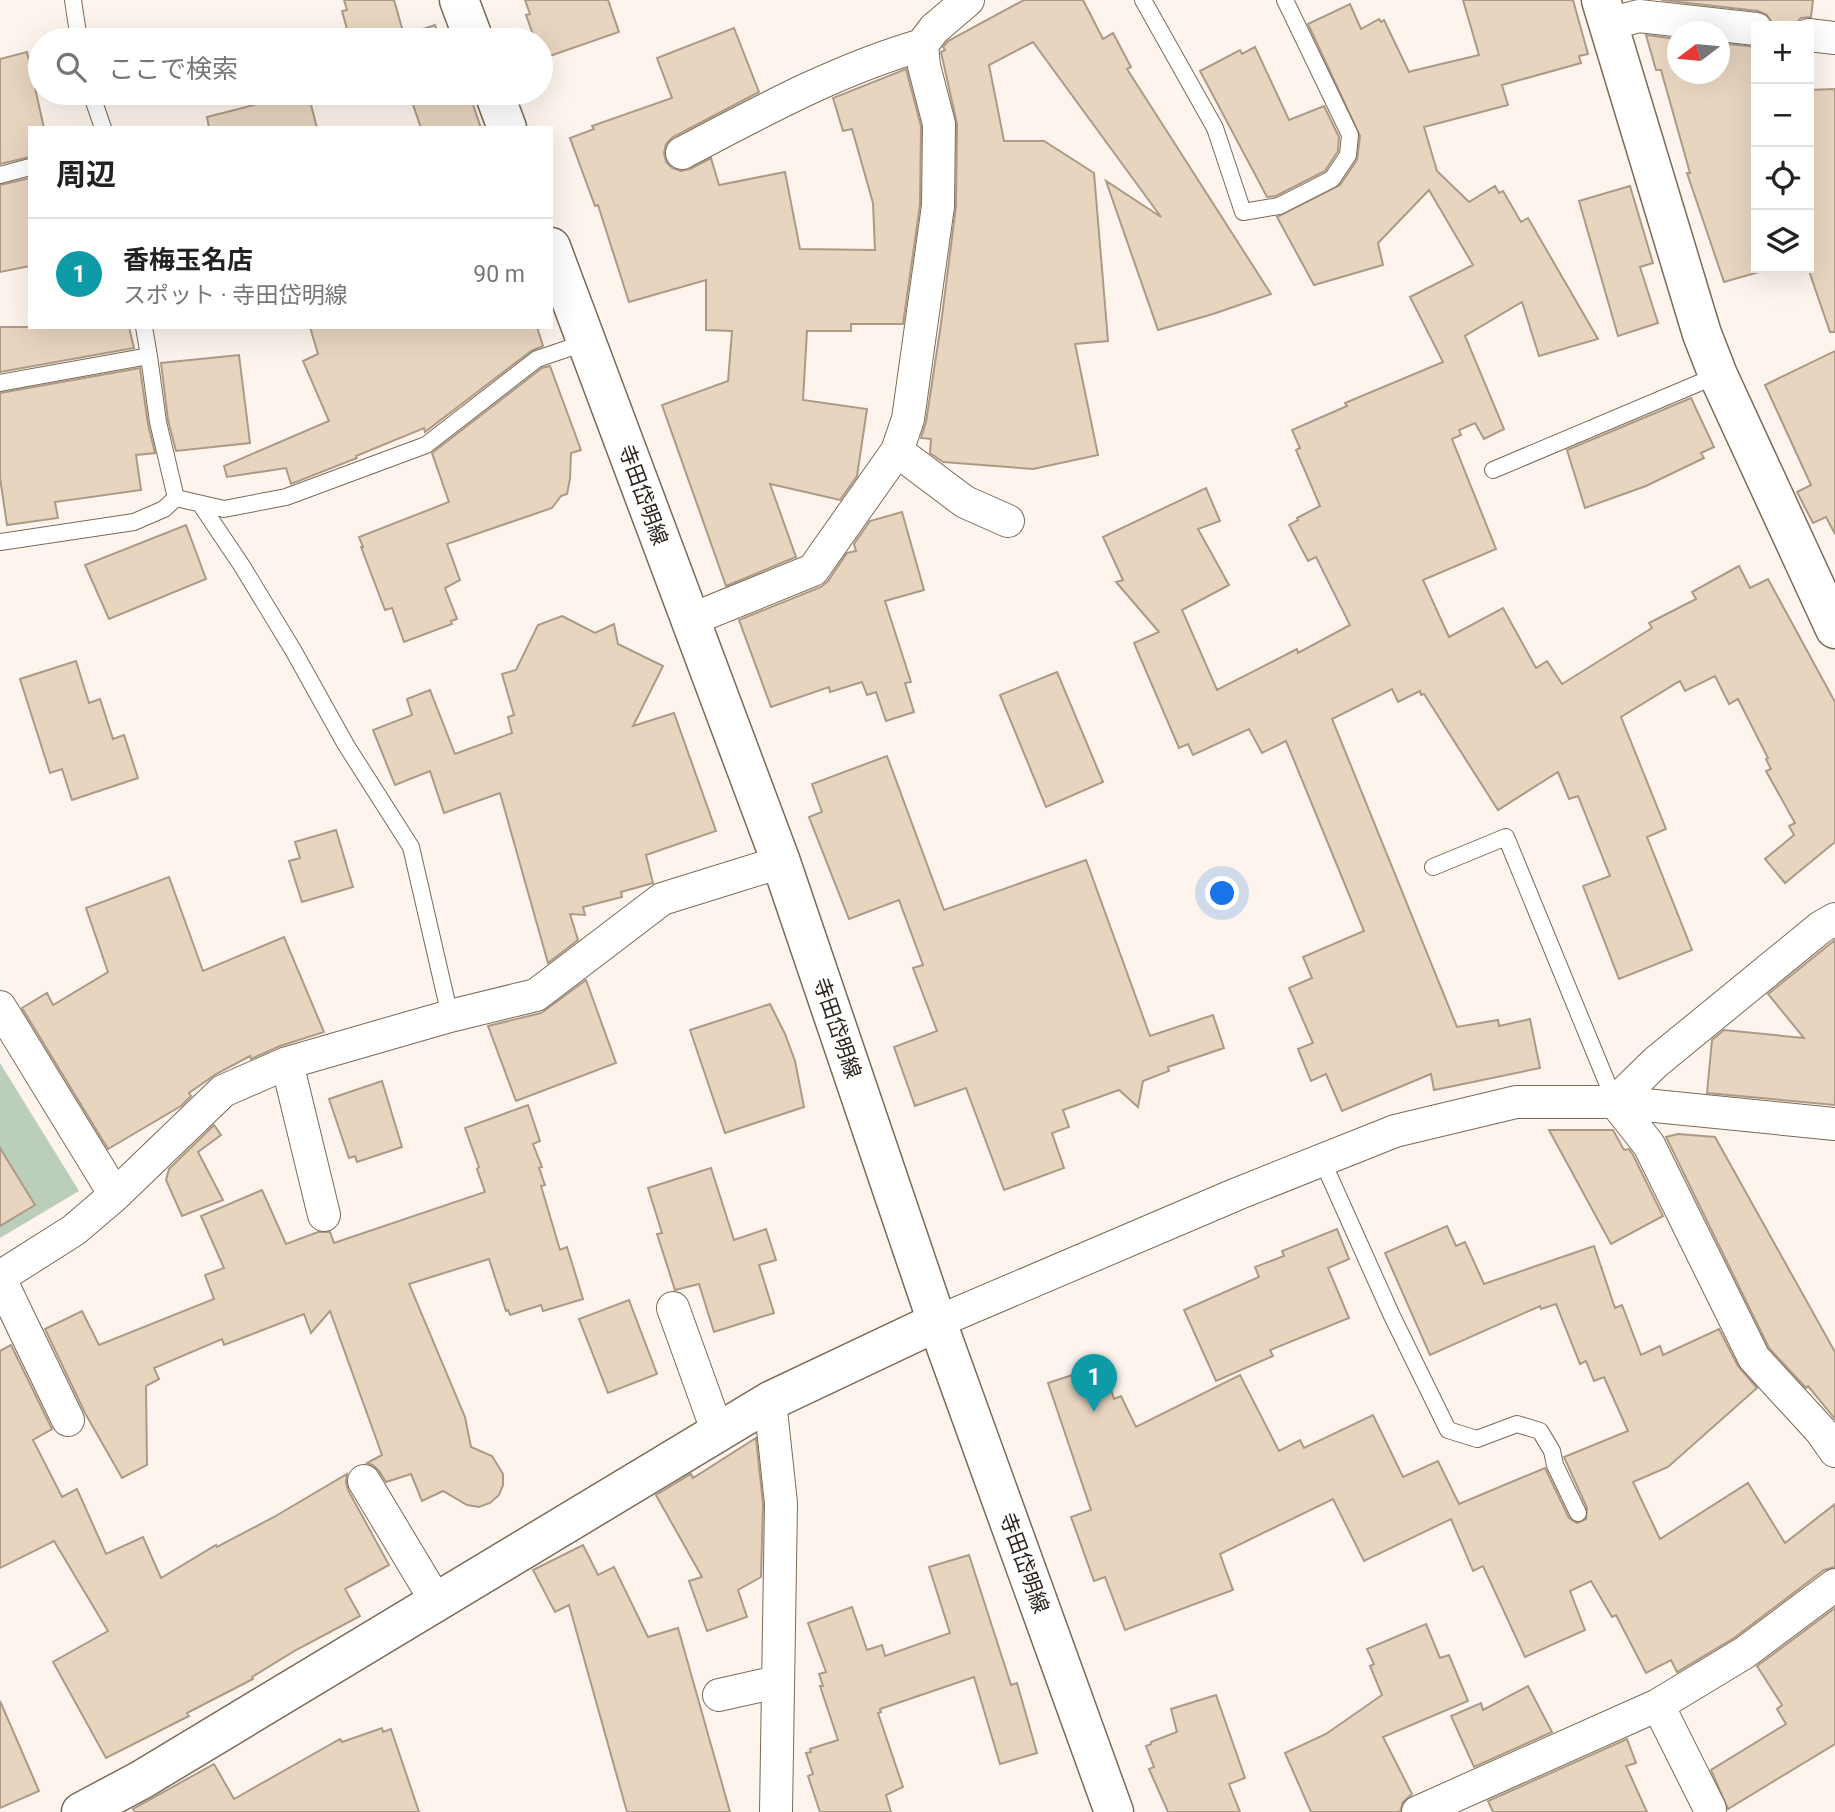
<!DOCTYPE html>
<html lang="ja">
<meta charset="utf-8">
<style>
body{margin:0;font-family:Roboto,"Noto Sans JP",sans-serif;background:#f2f2f2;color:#222}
.controls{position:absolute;right:21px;top:21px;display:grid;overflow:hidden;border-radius:0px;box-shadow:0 7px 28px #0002}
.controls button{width:63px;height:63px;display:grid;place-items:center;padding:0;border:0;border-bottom:2px solid #e0e0e0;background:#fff;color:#222;font:35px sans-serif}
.compass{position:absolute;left:1667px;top:21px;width:63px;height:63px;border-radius:50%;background:#fff;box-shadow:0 7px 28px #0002;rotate:254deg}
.you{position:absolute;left:1223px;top:894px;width:24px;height:24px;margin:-18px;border:5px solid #fff;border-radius:50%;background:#1a73e8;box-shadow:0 0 0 10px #1a73e833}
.badge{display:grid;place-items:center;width:46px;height:46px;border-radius:50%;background:#2563eb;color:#fff;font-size:23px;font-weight:700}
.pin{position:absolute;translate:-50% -58px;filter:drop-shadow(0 2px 4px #0008)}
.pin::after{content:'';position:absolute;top:37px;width:24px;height:21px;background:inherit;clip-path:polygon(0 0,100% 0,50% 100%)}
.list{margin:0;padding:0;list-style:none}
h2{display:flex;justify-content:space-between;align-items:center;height:91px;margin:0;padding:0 28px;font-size:30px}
h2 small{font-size:23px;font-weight:400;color:#767676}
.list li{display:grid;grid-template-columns:46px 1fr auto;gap:21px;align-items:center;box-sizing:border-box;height:112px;padding:0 28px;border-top:2px solid #e0e0e0}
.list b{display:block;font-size:26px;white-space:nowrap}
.list p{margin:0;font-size:23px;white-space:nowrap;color:#767676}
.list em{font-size:23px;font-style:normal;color:#767676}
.icon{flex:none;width:38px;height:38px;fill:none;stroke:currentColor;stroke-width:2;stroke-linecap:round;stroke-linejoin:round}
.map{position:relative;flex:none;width:1835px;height:1812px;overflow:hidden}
.search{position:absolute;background:#fff;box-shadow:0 7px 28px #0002;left:28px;top:28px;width:525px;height:77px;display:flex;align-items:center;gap:18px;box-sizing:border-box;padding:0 24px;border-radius:38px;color:#767676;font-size:26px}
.panel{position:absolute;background:#fff;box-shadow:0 7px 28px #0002;left:28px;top:126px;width:525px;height:203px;border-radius:0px}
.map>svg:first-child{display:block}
</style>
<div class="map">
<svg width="1835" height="1812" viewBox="0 0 1835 1812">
<rect width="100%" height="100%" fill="#fdf5ed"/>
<path fill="#bbceba" d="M 0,1063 L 79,1191 L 0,1238 Z"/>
<path fill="#e8d5c0" stroke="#ac9a86" stroke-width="2" d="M 344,0 L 394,0 L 404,35 L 435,25 L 440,40 L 350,40 L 342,11 L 347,10 Z
M 525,0 L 608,0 L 619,32 L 541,59 L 541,40 L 535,40 L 526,15 L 530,14 Z
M 1024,0 L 1083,0 L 1103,39 L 1113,33 L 1131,67 L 1127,69 L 1271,294 L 1213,314 L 1158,330 L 1106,181 L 1161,217 L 1033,42 L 989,65 L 1004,141 L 1044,141 L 1094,173 L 1108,341 L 1075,344 L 1098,455 L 1033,469 L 943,462 L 930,453 L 931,439 L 921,438 L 926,422 L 941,324 L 956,206 L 957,124 L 941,52 L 945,50 L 943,47 L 948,41 Z
M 1463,0 L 1573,0 L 1588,54 L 1579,56 L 1581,63 L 1502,85 L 1508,105 L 1424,127 L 1437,171 L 1469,202 L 1495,186 L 1499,193 L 1503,191 L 1521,222 L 1528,218 L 1598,339 L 1539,356 L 1522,302 L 1465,336 L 1504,429 L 1484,439 L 1475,423 L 1459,430 L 1461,435 L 1452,439 L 1496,549 L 1423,580 L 1449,637 L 1503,608 L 1536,668 L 1547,661 L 1562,684 L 1652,628 L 1649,623 L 1696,599 L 1692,592 L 1739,566 L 1750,588 L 1768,579 L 1835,702 L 1835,842 L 1785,883 L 1765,859 L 1794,835 L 1789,826 L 1795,823 L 1766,771 L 1771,769 L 1766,759 L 1768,758 L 1738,699 L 1729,704 L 1715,676 L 1685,691 L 1680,681 L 1621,717 L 1666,829 L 1647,837 L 1692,950 L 1619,979 L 1583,886 L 1610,876 L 1578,796 L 1569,799 L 1558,772 L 1498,810 L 1424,694 L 1421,695 L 1420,691 L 1398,702 L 1392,689 L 1332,719 L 1457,1027 L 1498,1020 L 1499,1026 L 1530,1019 L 1540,1068 L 1434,1090 L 1431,1074 L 1342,1111 L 1326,1074 L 1311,1081 L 1298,1049 L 1313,1043 L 1289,988 L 1312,978 L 1303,957 L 1364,931 L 1286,741 L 1262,753 L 1249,729 L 1193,755 L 1188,744 L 1179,748 L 1134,643 L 1159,632 L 1116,582 L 1123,580 L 1103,537 L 1206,488 L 1220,521 L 1198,529 L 1229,585 L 1182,610 L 1217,690 L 1297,649 L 1298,653 L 1350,625 L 1316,557 L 1308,561 L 1289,525 L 1298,520 L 1297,518 L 1320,506 L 1296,450 L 1300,448 L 1292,430 L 1347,406 L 1345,403 L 1443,362 L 1410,297 L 1473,265 L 1429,190 L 1378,243 L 1383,265 L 1314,285 L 1277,217 L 1340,185 L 1357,160 L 1360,136 L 1308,24 L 1350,4 L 1361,29 L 1379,19 L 1381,22 L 1384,20 L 1409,72 L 1412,71 L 1479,55 Z
M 1661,0 L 1813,0 L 1811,17 L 1801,18 L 1793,26 L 1774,26 L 1767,15 L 1758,11 Z
M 734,28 L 759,92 L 673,137 L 666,144 L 664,153 L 666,162 L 672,168 L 681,171 L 690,169 L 711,158 L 719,185 L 785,172 L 800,249 L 875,250 L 873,203 L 852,129 L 843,131 L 833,98 L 906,69 L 921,126 L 920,205 L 903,324 L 851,324 L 851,331 L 807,331 L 803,400 L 867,409 L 857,476 L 840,500 L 770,484 L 796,557 L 726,586 L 662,405 L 728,381 L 732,331 L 706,330 L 706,280 L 629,302 L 598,205 L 595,206 L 570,138 L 594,129 L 592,126 L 672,98 L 657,58 Z
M 1646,35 L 1677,39 L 1677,74 L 1719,74 L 1719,43 L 1756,47 L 1756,268 L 1773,268 L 1724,282 L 1687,173 L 1690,173 L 1661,70 L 1656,70 Z
M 1255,47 L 1289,120 L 1324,106 L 1339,137 L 1338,151 L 1325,171 L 1276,196 L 1267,197 L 1200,71 L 1240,50 L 1242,54 Z
M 27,52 L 44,128 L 30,128 L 30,157 L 0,164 L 0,59 Z
M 1835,89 L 1835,332 L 1830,332 L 1808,268 L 1809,90 Z
M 301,93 L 308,93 L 317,128 L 209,128 L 207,117 Z
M 409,93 L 469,93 L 481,128 L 421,128 Z
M 30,178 L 30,266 L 0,272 L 0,185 Z
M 1630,186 L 1653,263 L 1640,267 L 1658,323 L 1618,336 L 1579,201 Z
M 0,327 L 129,327 L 134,348 L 0,372 Z
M 310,327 L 537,327 L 543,346 L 531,351 L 425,432 L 424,428 L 356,456 L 357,458 L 291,484 L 286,468 L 227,477 L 224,466 L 329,421 L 303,361 L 318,354 Z
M 1835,351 L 1835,534 L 1826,517 L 1813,523 L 1797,492 L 1811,485 L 1765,385 Z
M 239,355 L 250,443 L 176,451 L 168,420 L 161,363 Z
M 550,366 L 581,450 L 571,453 L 570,479 L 567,494 L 561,496 L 552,508 L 447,544 L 460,580 L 445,588 L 457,619 L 451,621 L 452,624 L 404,642 L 392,608 L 385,610 L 361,547 L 363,547 L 359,537 L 449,502 L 432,453 L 542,368 Z
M 140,368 L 148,424 L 155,453 L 136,455 L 141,490 L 55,502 L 58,518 L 7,525 L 0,478 L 0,393 Z
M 1691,398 L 1714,447 L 1701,453 L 1704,458 L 1646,486 L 1585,508 L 1567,450 Z
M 902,512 L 924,590 L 885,601 L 911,682 L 905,683 L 914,712 L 886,721 L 876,692 L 867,695 L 862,682 L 830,692 L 829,687 L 771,707 L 739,620 L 821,587 L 828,581 L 847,553 L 856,551 L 854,544 L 870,521 Z
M 186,525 L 206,579 L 109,619 L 85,565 Z
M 562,616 L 595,633 L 614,624 L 618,644 L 663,666 L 633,726 L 674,713 L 716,831 L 646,855 L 653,883 L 621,892 L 622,897 L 583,907 L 585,915 L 570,914 L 578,940 L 548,963 L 500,793 L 444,813 L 430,771 L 395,785 L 373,730 L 412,715 L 407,699 L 430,690 L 455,754 L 512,733 L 508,717 L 514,715 L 502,674 L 516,670 L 538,625 Z
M 76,661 L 89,703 L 100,699 L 113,739 L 124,735 L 138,778 L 72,800 L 62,769 L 50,773 L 20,679 Z
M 1057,672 L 1103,782 L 1046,807 L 1000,695 Z
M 887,756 L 944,910 L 1086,860 L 1150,1036 L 1213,1015 L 1224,1048 L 1168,1067 L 1169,1071 L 1143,1081 L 1138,1107 L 1119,1090 L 1063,1110 L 1069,1127 L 1052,1133 L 1064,1168 L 1004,1190 L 966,1088 L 915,1106 L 894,1047 L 937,1031 L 913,968 L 923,965 L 899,900 L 849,919 L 809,817 L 822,812 L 812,784 Z
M 336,830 L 353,887 L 302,902 L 289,861 L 300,858 L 295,842 Z
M 169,877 L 203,971 L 284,937 L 324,1032 L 280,1046 L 251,1059 L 250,1056 L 216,1074 L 189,1093 L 191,1096 L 181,1106 L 108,1149 L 22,1008 L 47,993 L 53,1005 L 108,972 L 86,908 Z
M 1835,940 L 1835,1105 L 1707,1093 L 1712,1040 L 1724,1030 L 1804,1038 L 1768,994 Z
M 586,980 L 616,1063 L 516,1101 L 488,1026 L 541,1013 Z
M 770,1004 L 785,1034 L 795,1061 L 804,1107 L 725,1133 L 690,1030 Z
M 382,1081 L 402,1147 L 357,1162 L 355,1156 L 349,1158 L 329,1099 Z
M 528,1105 L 540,1141 L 533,1144 L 542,1167 L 539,1168 L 545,1185 L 541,1186 L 560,1250 L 567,1247 L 583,1299 L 543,1311 L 541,1305 L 510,1315 L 508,1310 L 506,1311 L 489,1259 L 409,1284 L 465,1417 L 471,1447 L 492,1456 L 503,1474 L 503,1485 L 499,1495 L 490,1503 L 479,1507 L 467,1505 L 443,1491 L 422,1501 L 411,1474 L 386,1482 L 379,1471 L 373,1465 L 367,1463 L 382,1455 L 330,1311 L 311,1333 L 304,1314 L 224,1345 L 222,1339 L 154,1368 L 159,1379 L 146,1386 L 147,1465 L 122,1478 L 85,1413 L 45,1329 L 82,1311 L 99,1345 L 214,1299 L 205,1275 L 224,1268 L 201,1216 L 262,1190 L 286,1244 L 318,1232 L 330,1232 L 334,1243 L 485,1192 L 477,1169 L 479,1167 L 465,1128 Z
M 214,1125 L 221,1135 L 198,1152 L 223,1200 L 182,1216 L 166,1180 L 169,1169 Z
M 1549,1130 L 1613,1130 L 1624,1150 L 1629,1149 L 1633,1155 L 1663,1216 L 1611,1244 Z
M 1678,1134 L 1715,1137 L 1835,1352 L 1835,1419 L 1808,1386 L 1806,1388 L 1769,1348 L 1666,1137 Z
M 0,1148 L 35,1205 L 0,1226 Z
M 711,1168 L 734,1240 L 766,1229 L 776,1260 L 759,1265 L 774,1313 L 714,1332 L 699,1284 L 675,1290 L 657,1234 L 662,1233 L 648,1188 Z
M 1447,1226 L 1456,1246 L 1465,1242 L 1484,1284 L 1594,1246 L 1615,1308 L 1622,1305 L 1641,1355 L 1660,1346 L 1663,1355 L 1719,1329 L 1738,1366 L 1757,1388 L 1668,1467 L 1633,1482 L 1660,1539 L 1748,1483 L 1785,1543 L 1835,1504 L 1835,1567 L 1824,1570 L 1734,1638 L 1677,1672 L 1671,1660 L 1646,1673 L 1616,1615 L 1612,1617 L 1591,1581 L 1570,1591 L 1585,1630 L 1525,1657 L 1483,1566 L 1473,1571 L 1451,1519 L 1364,1561 L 1333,1499 L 1220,1554 L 1233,1590 L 1125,1630 L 1105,1577 L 1094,1581 L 1071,1517 L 1091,1510 L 1048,1383 L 1103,1365 L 1114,1399 L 1121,1396 L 1136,1427 L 1240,1375 L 1279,1451 L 1300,1440 L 1304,1448 L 1373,1415 L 1403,1477 L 1438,1461 L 1459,1504 L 1545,1468 L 1569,1518 L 1577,1523 L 1586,1519 L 1587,1508 L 1564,1457 L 1628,1431 L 1604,1377 L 1594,1381 L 1586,1361 L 1580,1364 L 1556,1304 L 1541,1309 L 1540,1306 L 1430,1355 L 1385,1253 Z
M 1337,1229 L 1349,1259 L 1328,1268 L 1349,1318 L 1270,1350 L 1273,1356 L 1216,1381 L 1184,1310 L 1259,1277 L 1255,1267 L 1284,1256 L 1282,1251 Z
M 629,1300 L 657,1374 L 608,1393 L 579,1319 Z
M 11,1345 L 52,1429 L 33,1440 L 62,1497 L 77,1489 L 106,1554 L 143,1537 L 161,1578 L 216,1545 L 217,1547 L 274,1517 L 347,1474 L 346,1482 L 348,1490 L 389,1565 L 345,1589 L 360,1616 L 296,1650 L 252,1677 L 253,1679 L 187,1713 L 189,1716 L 106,1758 L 53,1662 L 108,1631 L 54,1541 L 0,1568 L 0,1351 Z
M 756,1438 L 763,1504 L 761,1577 L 738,1590 L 747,1617 L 707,1631 L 689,1581 L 702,1577 L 656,1495 L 691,1474 L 693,1478 Z
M 583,1545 L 598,1575 L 614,1567 L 648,1637 L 678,1628 L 730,1812 L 627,1812 L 569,1605 L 555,1612 L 533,1570 Z
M 969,1555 L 1011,1685 L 1017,1683 L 1037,1753 L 1000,1764 L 974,1677 L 880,1709 L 881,1712 L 878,1713 L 903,1787 L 886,1795 L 891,1812 L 820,1812 L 808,1776 L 813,1774 L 806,1753 L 811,1752 L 810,1749 L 838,1740 L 820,1686 L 823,1686 L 819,1674 L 826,1672 L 808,1623 L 852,1607 L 867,1650 L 882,1645 L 885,1656 L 950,1633 L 929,1567 Z
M 1835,1608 L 1835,1744 L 1728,1809 L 1711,1770 L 1786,1724 L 1777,1709 L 1782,1705 L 1757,1666 Z
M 1426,1624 L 1440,1658 L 1449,1655 L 1468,1701 L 1383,1737 L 1412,1794 L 1403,1802 L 1400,1812 L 1311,1812 L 1285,1753 L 1326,1734 L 1382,1695 L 1370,1666 L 1374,1664 L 1367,1649 Z
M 1528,1686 L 1552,1732 L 1474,1767 L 1451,1716 L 1481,1703 L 1483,1710 Z
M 1216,1695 L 1245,1778 L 1229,1784 L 1240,1812 L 1168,1812 L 1149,1769 L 1154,1767 L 1146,1746 L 1151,1744 L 1151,1742 L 1177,1732 L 1171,1709 Z
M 0,1701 L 39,1791 L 0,1808 Z
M 382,1728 L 383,1732 L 391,1729 L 419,1812 L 135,1812 L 133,1809 L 214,1764 L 234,1799 L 340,1739 L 342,1742 Z
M 1627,1739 L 1636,1763 L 1626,1766 L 1647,1812 L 1493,1812 L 1488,1801 Z"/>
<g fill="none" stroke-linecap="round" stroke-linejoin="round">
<g stroke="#7b6a57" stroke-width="18">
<path id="service" d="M 73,0 L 79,40
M 1143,0 L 1215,128 L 1243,212 L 1279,206 L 1332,179 L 1348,155 L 1350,135 L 1285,0
M 91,93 L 103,128
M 0,175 L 30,167
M 144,327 L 149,356
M 0,383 L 149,356 L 158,422 L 176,498 L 164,509 L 134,522 L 0,542
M 1493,470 L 1718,375
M 176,498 L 224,509 L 286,497 L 426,445 L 537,359 L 587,342
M 201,505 L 242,566 L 293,650 L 346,745 L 411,847 L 450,1016
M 1433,867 L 1506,837 L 1615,1102
M 1322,1160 L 1392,1316 L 1448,1430 L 1477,1439 L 1517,1424 L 1540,1431 L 1552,1451 L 1555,1465 L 1578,1513"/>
</g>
<g stroke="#7b6a57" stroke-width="34">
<path id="minor" d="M 1609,24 L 1639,16 L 1756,29
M 1809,35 L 1835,38
M 682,153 C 760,112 836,70 922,45
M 897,451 L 965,502 L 1008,521
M 690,620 L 813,570 L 897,451 L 908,419 L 938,206 L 939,124 L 924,66 L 922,45 L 934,29 L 968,0
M 0,1007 L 115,1195
M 287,1063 L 324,1215
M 1615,1102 L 1649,1145 L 1754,1358 L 1821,1431 L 1835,1451
M 1615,1102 L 1656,1062 L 1821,927 L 1835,919
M 0,1277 L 74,1230 L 115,1195 L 223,1091 L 287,1063 L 450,1016 L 536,995 L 662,899 L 781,862
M 0,1279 L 68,1420
M 673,1308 L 718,1433
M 937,1322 L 1237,1194 L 1395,1131 L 1516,1102 L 1615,1102 L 1835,1124
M 770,1401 L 781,1503 L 776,1812
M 364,1481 L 436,1601
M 719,1695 L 777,1682
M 1658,1705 L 1710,1809
M 1418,1812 L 1658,1705 L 1744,1653 L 1835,1585"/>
</g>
<g stroke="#7b6a57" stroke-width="41">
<path id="tertiary" d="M 1601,0 L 1702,334 L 1718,375 L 1835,629
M 81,1812 L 141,1780 L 770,1401 L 937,1322"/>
</g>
<g stroke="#7b6a57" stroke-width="41">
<path id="secondary" d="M 459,0 L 474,40
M 494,93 L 507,128
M 551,247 L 781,862 L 937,1322 L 1114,1812"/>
</g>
<use href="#service" stroke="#fff" stroke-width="16"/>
<use href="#minor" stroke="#fff" stroke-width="32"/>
<use href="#tertiary" stroke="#fff" stroke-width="38"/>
<use href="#secondary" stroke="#fff" stroke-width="38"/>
</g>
<g text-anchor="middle" stroke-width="6" stroke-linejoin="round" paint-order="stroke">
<g font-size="21" fill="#2c251d" stroke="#fff">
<text transform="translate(643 495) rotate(70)" y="7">寺田岱明線</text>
<text transform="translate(837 1028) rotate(71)" y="7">寺田岱明線</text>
<text transform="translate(1024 1563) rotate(70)" y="7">寺田岱明線</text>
</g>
</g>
</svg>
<div class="controls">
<button>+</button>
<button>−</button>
<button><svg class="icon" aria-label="locate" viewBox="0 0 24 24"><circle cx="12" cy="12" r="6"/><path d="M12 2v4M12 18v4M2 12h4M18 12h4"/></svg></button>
<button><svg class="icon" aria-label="layers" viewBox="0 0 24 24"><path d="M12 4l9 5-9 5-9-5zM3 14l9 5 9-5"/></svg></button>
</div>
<svg class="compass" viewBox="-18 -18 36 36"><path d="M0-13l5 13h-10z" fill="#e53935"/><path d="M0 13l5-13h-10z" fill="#767676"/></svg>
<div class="you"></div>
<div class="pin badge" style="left:1094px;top:1412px;background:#0f9aa8">1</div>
<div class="search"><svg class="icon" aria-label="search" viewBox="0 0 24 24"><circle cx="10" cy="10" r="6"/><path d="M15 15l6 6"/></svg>ここで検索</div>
<section class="panel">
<h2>周辺<small></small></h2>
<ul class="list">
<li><span class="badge" style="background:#0f9aa8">1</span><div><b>香梅玉名店</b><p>スポット · 寺田岱明線</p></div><em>90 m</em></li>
</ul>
</section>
</div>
